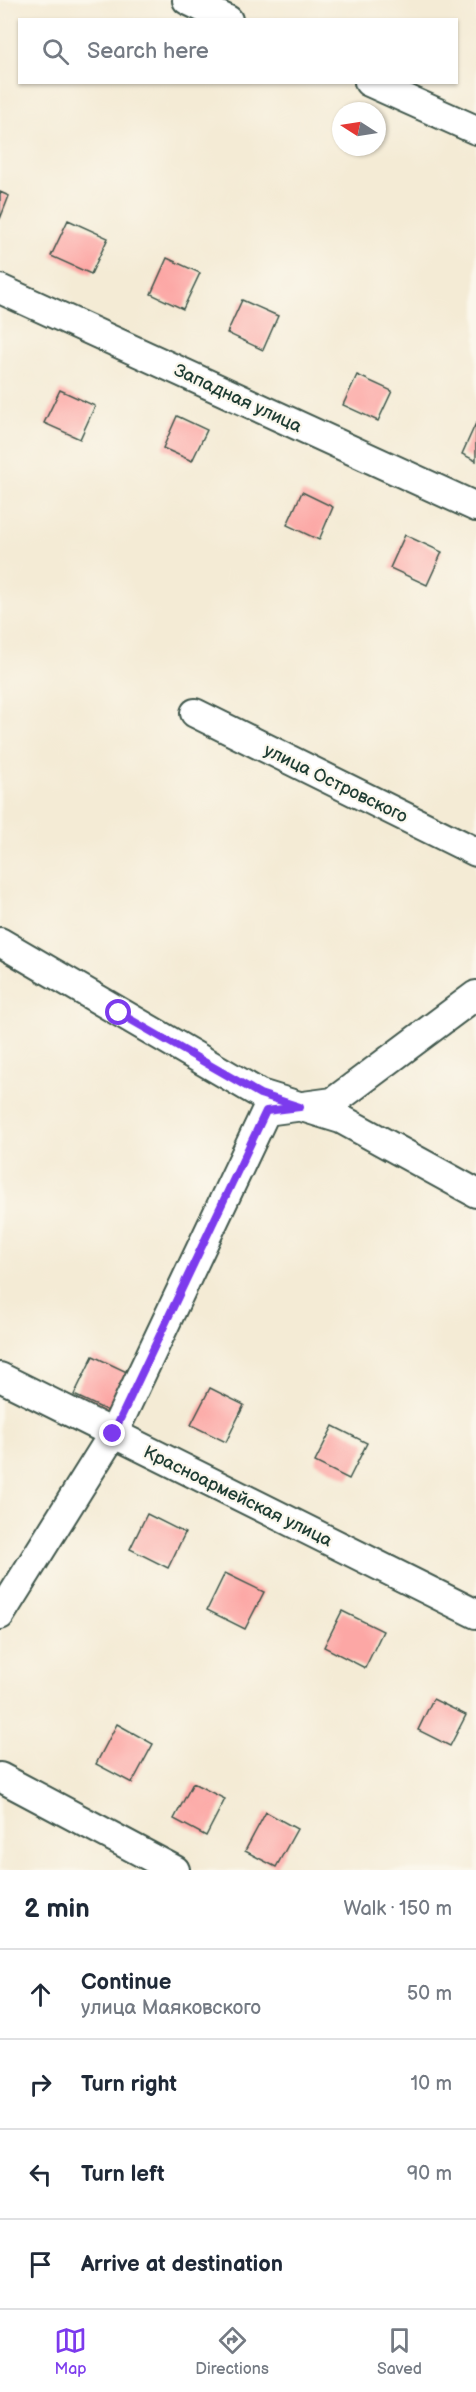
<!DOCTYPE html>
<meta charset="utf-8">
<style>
body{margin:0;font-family:"Balsamiq Sans",sans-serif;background:#f2f2f3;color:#1f2937}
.compass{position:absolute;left:332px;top:102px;width:54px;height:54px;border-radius:50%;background:#fff;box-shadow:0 2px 4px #0004;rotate:282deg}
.stop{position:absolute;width:18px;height:18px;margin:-14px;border:4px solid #7c3aed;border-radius:50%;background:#fff}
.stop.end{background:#7c3aed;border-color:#fff;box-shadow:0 2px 6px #0008}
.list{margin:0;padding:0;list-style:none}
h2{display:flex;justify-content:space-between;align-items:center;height:78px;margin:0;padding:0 24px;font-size:26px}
h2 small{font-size:20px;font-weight:400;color:#747a83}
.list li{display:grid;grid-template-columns:39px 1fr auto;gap:18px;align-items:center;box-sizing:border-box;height:90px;padding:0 24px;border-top:2px solid #e0e1e3}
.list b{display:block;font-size:22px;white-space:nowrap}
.list p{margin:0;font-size:20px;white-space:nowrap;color:#747a83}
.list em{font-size:20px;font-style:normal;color:#747a83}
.icon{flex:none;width:33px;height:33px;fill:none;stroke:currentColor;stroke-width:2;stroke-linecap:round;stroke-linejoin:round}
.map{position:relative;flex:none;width:476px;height:1870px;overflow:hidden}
.search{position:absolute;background:#fff;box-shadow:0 2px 4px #0004;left:18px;right:18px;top:18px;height:66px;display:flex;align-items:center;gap:15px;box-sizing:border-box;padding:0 21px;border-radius:0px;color:#747a83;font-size:22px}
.sheet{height:438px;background:#fff}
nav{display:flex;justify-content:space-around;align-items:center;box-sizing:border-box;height:84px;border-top:2px solid #e0e1e3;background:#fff;font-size:16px;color:#747a83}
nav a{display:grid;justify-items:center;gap:3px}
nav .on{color:#7c3aed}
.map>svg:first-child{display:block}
</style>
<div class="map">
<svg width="476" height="1870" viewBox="0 0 476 1870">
<rect width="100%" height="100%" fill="#fbf7ec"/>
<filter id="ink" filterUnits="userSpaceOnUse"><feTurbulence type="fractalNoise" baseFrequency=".0167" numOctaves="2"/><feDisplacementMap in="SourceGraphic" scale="12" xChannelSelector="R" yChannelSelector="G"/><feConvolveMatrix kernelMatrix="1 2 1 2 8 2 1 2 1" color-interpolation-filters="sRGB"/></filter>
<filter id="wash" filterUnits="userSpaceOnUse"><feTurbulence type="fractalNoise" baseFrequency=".008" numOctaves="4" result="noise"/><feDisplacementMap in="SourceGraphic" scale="24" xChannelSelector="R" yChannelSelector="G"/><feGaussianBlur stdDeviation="1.35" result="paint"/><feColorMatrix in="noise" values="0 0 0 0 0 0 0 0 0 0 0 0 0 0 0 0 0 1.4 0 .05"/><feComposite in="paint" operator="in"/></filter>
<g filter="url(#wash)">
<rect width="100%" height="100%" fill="#f4ebd5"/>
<g id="blocks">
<path fill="#fca7a5" d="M 0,192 L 9,196 L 0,219 Z
M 68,220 L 108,238 L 91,274 L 51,256 Z
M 167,258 L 200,273 L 183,309 L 151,294 Z
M 242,300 L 278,316 L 263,350 L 227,333 Z
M 357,375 L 392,391 L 378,421 L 343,405 Z
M 60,390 L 95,406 L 80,439 L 44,423 Z
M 177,416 L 207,430 L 192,461 L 163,448 Z
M 476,423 L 476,461 L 462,454 Z
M 302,492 L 333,507 L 319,540 L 287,525 Z
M 405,535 L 442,552 L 427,585 L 390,568 Z
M 93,1356 L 129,1373 L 110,1412 L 74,1395 Z
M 210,1388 L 244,1405 L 226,1442 L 191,1425 Z
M 333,1426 L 367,1443 L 349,1479 L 315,1462 Z
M 147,1514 L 185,1533 L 168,1568 L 130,1549 Z
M 225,1573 L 264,1592 L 245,1629 L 207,1610 Z
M 342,1611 L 383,1631 L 365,1668 L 324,1647 Z
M 433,1699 L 466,1715 L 450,1746 L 418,1730 Z
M 117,1724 L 153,1744 L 132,1783 L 96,1764 Z
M 193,1783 L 225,1799 L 206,1836 L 174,1819 Z
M 266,1812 L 297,1829 L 276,1867 L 245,1851 Z"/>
</g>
</g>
<g filter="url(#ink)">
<use href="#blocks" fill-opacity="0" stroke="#3f574c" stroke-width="1.5"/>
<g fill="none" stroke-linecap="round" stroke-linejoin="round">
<g stroke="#3f574c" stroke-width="32">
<path id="minor" d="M 187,0 L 228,20
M 369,82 L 476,130
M 0,289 L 476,507
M 195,713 L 476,852
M 0,942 L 260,1094 L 341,1119 L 476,1193
M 0,1377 L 476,1614
M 0,1615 L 113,1434 L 266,1111 L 333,1102 L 476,995
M 0,1777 L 175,1870"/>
</g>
<use href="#minor" stroke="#fff" stroke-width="28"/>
</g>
</g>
<g fill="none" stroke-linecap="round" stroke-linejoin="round" filter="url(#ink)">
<path stroke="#7c3aed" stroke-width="8" d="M 113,1434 L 266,1111 L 300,1107 L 260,1094 L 119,1013"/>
</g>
<g text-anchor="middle" stroke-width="4.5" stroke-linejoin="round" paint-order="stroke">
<g font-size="18" fill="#1f3d34" stroke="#fbf7ec">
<text transform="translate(238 398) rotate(25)" y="6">Западная улица</text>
<text transform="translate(336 783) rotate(26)" y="6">улица Островского</text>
<text transform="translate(238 1496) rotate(26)" y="6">Красноармейская улица</text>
</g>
</g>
</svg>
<svg class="compass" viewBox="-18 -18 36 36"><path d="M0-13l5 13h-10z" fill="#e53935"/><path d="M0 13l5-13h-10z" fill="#747a83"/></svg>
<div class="stop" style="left:119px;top:1013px"></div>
<div class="stop end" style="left:113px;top:1434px"></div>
<div class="search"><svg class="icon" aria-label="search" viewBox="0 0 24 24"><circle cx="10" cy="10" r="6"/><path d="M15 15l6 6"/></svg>Search here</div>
</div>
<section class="sheet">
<h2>2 min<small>Walk · 150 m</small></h2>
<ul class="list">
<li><svg class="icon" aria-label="ahead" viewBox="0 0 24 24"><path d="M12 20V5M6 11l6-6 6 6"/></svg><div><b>Continue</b><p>улица Маяковского</p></div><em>50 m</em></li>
<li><svg class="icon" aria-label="right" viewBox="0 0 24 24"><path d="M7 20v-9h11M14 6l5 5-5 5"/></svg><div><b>Turn right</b></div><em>10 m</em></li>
<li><svg class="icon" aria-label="left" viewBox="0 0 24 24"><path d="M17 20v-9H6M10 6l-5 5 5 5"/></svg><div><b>Turn left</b></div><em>90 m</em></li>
<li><svg class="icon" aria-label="arrive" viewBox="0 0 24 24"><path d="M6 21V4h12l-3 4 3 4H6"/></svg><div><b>Arrive at destination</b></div></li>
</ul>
</section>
<nav>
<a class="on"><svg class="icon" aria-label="map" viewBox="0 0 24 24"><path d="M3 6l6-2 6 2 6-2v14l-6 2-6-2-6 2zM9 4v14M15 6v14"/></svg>Map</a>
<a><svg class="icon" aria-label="directions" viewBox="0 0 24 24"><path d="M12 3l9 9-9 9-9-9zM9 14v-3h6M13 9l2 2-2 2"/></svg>Directions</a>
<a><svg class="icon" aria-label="saved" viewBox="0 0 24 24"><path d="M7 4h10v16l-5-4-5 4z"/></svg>Saved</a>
</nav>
